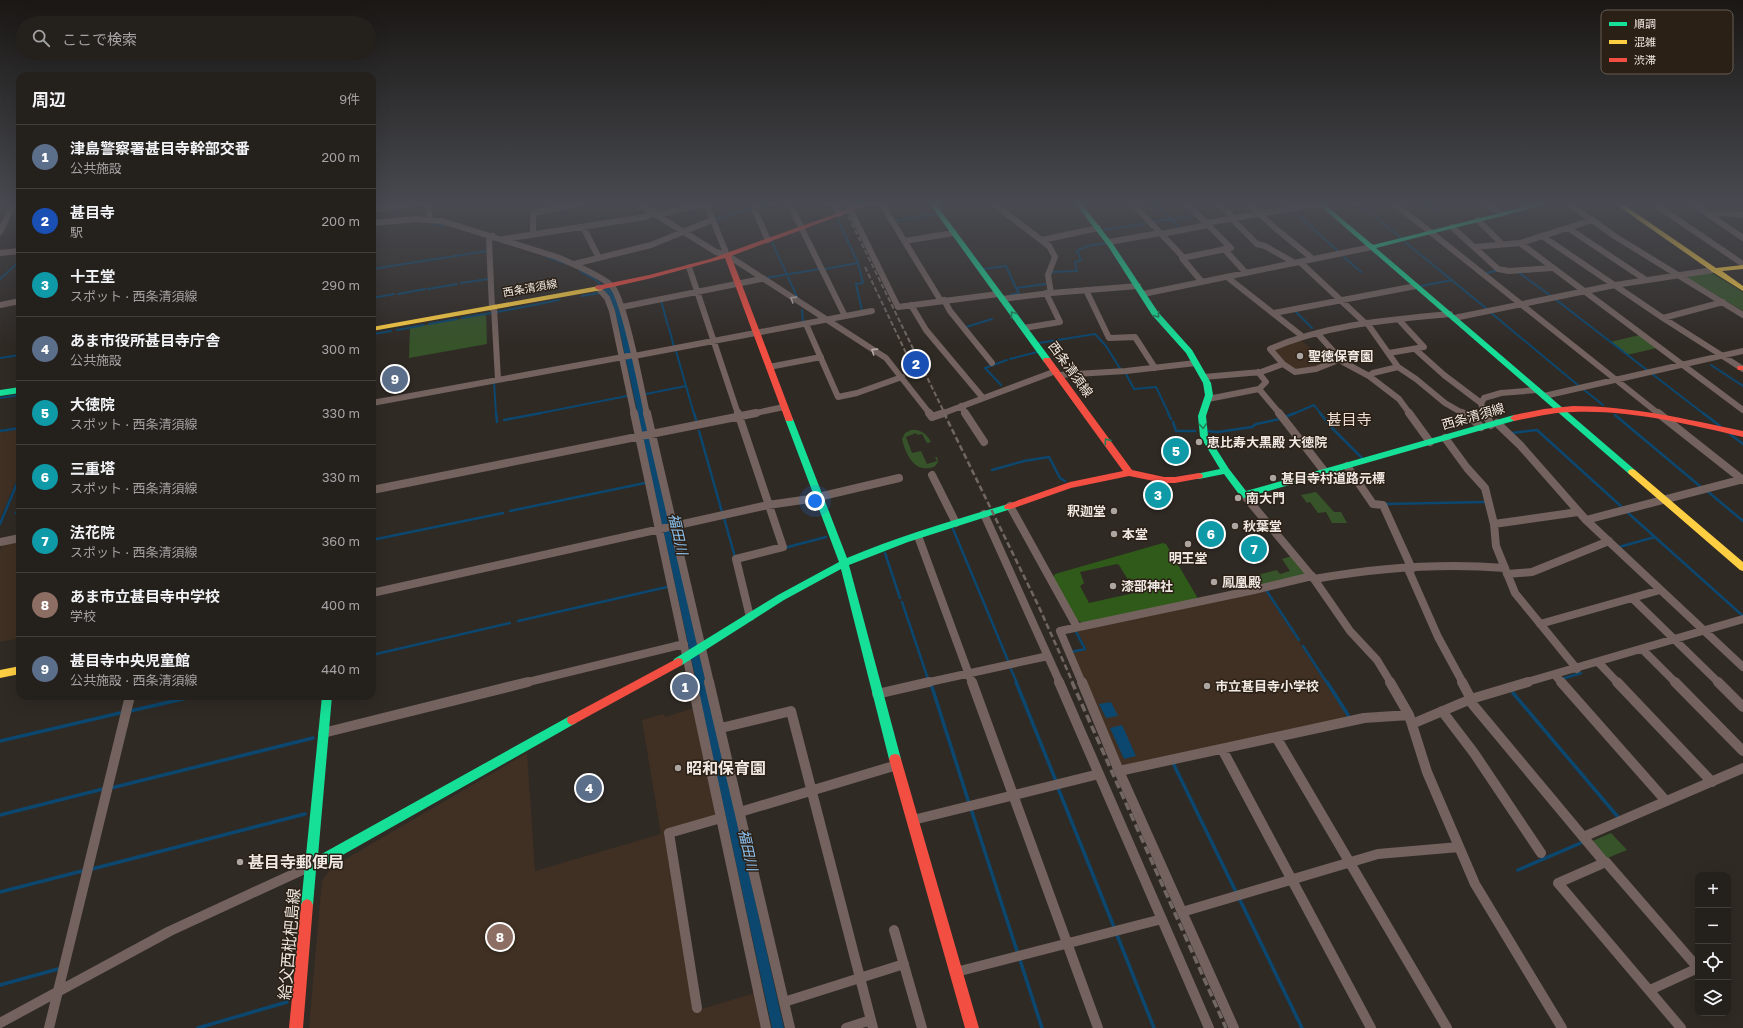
<!DOCTYPE html>
<html lang="ja">
<meta charset="utf-8">
<style>
body{margin:0;font-family:"Golos Text","Noto Sans JP",sans-serif;background:#302d29;color:#f1f3f6}
.controls{position:absolute;right:12px;bottom:12px;display:grid;overflow:hidden;border-radius:8px;box-shadow:0 4px 16px #0002}
.controls button{width:36px;height:36px;display:grid;place-items:center;padding:0;border:0;border-bottom:1px solid #413e3b;background:#24201c;color:#f1f3f6;font:20px sans-serif}
.you{position:absolute;left:815px;top:501px;width:14px;height:14px;margin:-10px;border:3px solid #fff;border-radius:50%;background:#1a73e8;box-shadow:0 0 0 6px #1a73e833}
.badge{display:grid;place-items:center;width:26px;height:26px;border-radius:50%;background:#ea580c;color:#fff;font-size:13px;font-weight:700}
.pin{position:absolute;translate:-50% -50%;border:2px solid #fff;box-shadow:0 1px 4px #0006}
.list{margin:0;padding:0;list-style:none}
h2{display:flex;justify-content:space-between;align-items:center;height:52px;margin:0;padding:0 16px;font-size:17px}
h2 small{font-size:13px;font-weight:400;color:#a3a3a3}
.list li{display:grid;grid-template-columns:26px 1fr auto;gap:12px;align-items:center;box-sizing:border-box;height:64px;padding:0 16px;border-top:1px solid #413e3b}
.list b{display:block;font-size:15px;white-space:nowrap}
.list p{margin:0;font-size:13px;white-space:nowrap;color:#a3a3a3}
.list em{font-size:13px;font-style:normal;color:#a3a3a3}
.icon{flex:none;width:22px;height:22px;fill:none;stroke:currentColor;stroke-width:2;stroke-linecap:round;stroke-linejoin:round}
.map{position:relative;flex:none;width:1743px;height:1028px;overflow:hidden}
.search{position:absolute;background:#24201c;box-shadow:0 4px 16px #0002;left:16px;top:16px;width:360px;height:44px;display:flex;align-items:center;gap:10px;box-sizing:border-box;padding:0 14px;border-radius:22px;color:#a3a3a3;font-size:15px}
.panel{position:absolute;background:#24201c;box-shadow:0 4px 16px #0002;left:16px;top:72px;width:360px;height:628px;border-radius:12px}
.map>svg:first-child{display:block}
</style>
<div class="map">
<svg width="1743" height="1028" viewBox="0 0 1743 1028">
<rect width="100%" height="100%" fill="#302a25"/>
<path fill="#403023" d="M 1298,338 L 1329,362 L 1298,371 L 1284,362 L 1274,349 Z
M 20,429 L 20,471 L 0,519 L 0,432 Z
M 20,540 L 20,638 L 0,642 L 0,551 L 2,545 Z
M 1265,590 L 1349,718 L 1123,768 L 1072,653 L 1087,649 L 1076,630 Z
M 694,708 L 717,816 L 667,830 L 695,1011 L 755,993 L 763,1028 L 309,1028 L 322,881 L 332,867 L 527,753 L 535,871 L 661,834 L 642,720 L 664,714 L 665,717 Z"/>
<path fill="#365329" d="M 1710,272 L 1743,292 L 1743,311 L 1686,277 Z
M 486,314 L 487,344 L 409,358 L 410,328 Z
M 1640,335 L 1657,348 L 1627,355 L 1610,342 Z
M 911,430 C 920,429 927,434 931,442 L 927,443 L 922,434 L 917,435 L 916,433 L 906,437 L 912,453 L 921,451 L 927,464 L 937,461 L 935,457 L 937,457 L 938,461 C 937,465 934,468 929,468 C 913,471 905,452 902,439 L 905,433 Z
M 1316,492 L 1334,512 L 1341,512 L 1347,523 L 1332,523 L 1326,512 L 1318,513 L 1310,502 L 1307,503 L 1301,495 Z
M 1292,556 L 1306,574 L 1261,587 L 1253,576 L 1277,570 L 1280,574 L 1290,571 L 1282,559 Z
M 1611,833 L 1627,850 L 1605,859 L 1590,842 Z"/>
<path fill="#2f5a19" fill-rule="evenodd" d="M 1163,543 L 1166,544 L 1197,597 L 1196,599 L 1083,623 L 1077,620 L 1053,578 L 1055,574 ZM 1117,564 L 1119,565 L 1135,591 L 1134,593 L 1089,603 L 1080,586 L 1084,583 L 1080,572 Z"/>
<path fill="#0b476e" d="M 610,287 L 621,308 L 784,1028 L 772,1028 L 615,310 L 601,289 Z
M 1111,702 L 1118,716 L 1106,718 L 1099,704 Z
M 1122,725 L 1136,756 L 1124,759 L 1110,728 Z"/>
<g fill="none" stroke-linecap="round" stroke-linejoin="round">
<path stroke="#0b476e" stroke-width="2" d="M 535,203 L 536,209
M 1153,203 L 1180,228
M 1283,203 L 1288,207
M 1358,203 L 1401,238
M 1423,203 L 1437,211
M 755,208 L 784,203
M 1292,210 L 1338,251
M 715,218 L 716,220 L 731,214 L 752,209
M 894,221 L 936,214
M 1152,222 L 1196,215
M 434,224 L 445,225
M 1103,230 L 1149,223
M 772,242 L 798,299
M 1405,242 L 1487,309
M 547,257 L 567,264
M 1344,257 L 1361,272
M 858,263 L 863,283 L 856,284 L 862,311
M 372,269 L 487,251
M 825,269 L 858,263 L 838,220
M 984,269 L 1006,266 L 1016,288
M 580,271 L 593,278 L 604,287
M 1518,272 L 1551,296
M 1486,273 L 1496,271 L 1494,269
M 1051,274 L 1052,272 L 1077,271 L 1075,262 L 1081,260 L 1077,251 L 1087,246 L 1106,243
M 765,278 L 820,269
M 0,279 L 20,261
M 461,283 L 488,279
M 1421,286 L 1452,280
M 428,289 L 457,284
M 398,294 L 425,289
M 1010,295 L 1019,293 L 1016,288 L 1046,284
M 582,296 L 599,293
M 372,298 L 394,294
M 1555,299 L 1647,370
M 661,300 L 668,326
M 802,310 L 803,322
M 1296,310 L 1295,311 L 1312,328
M 497,312 L 559,300
M 1490,312 L 1579,386
M 462,318 L 491,313
M 429,324 L 457,319
M 966,327 L 992,319
M 669,328 L 674,347
M 397,330 L 424,325
M 374,334 L 391,331
M 1039,343 L 1095,334 L 1106,346 L 1121,370
M 676,351 L 686,386
M 0,358 L 20,355
M 1010,359 L 1037,352
M 1711,365 L 1743,386
M 1651,373 L 1704,414
M 1126,374 L 1134,389 L 1156,387 L 1169,414
M 494,382 L 496,414
M 1001,385 L 985,368 L 1007,360
M 1583,389 L 1603,405
M 646,394 L 686,386 L 694,414
M 0,398 L 20,395
M 536,414 L 627,396
M 1293,414 L 1314,405 L 1321,414"/>
<path stroke="#0b476e" stroke-width="2.5" d="M 496,413 L 497,422
M 694,413 L 697,423
M 1168,413 L 1171,419
M 1320,413 L 1332,428 L 1362,458
M 1703,413 L 1720,426
M 1615,415 L 1701,487
M 1285,417 L 1295,413
M 504,420 L 541,413
M 1173,422 L 1176,431 L 1195,431
M 0,431 L 20,428
M 699,431 L 722,512
M 1207,431 L 1218,432 L 1252,427 L 1256,424 L 1280,419
M 1512,433 L 1537,430 L 1623,508
M 1730,434 L 1743,444
M 992,470 L 1024,461 L 1049,457 L 1060,478 L 1065,481
M 1707,491 L 1743,521
M 1385,504 L 1485,502
M 510,511 L 645,483
M 1627,512 L 1743,616
M 16,513 L 20,512
M 724,518 L 735,557
M 0,524 L 20,476
M 953,529 L 1009,663
M 372,540 L 503,513
M 1619,547 L 1655,537
M 784,548 L 826,537
M 885,553 L 900,598
M 1266,590 L 1299,640
M 902,602 L 928,679
M 518,621 L 667,587
M 1303,646 L 1327,683
M 1071,652 L 1085,649 L 1075,630
M 372,655 L 510,623
M 1010,667 L 1017,683
M 1562,679 L 1581,673"/>
<path stroke="#0b476e" stroke-width="3.5" d="M 1016,682 L 1056,781
M 1327,682 L 1350,718
M 931,684 L 969,803
M 1513,693 L 1618,817
M 130,711 L 196,696
M 0,741 L 120,713
M 1173,763 L 1236,892
M 111,788 L 313,738
M 1058,788 L 1114,927
M 971,809 L 1017,951
M 0,815 L 103,789
M 92,869 L 305,814
M 1518,870 L 1583,842
M 0,892 L 82,871
M 1240,900 L 1302,1028
M 1117,935 L 1154,1028
M 1020,960 L 1042,1028
M 0,985 L 58,969
M 198,1028 L 287,1002"/>
<path stroke="#73625e" stroke-width="6" d="M 637,203 L 716,252 L 727,255 L 886,358 L 930,414
M 706,203 L 727,255
M 789,203 L 845,316
M 833,203 L 839,214
M 847,203 L 898,307 L 998,294
M 881,203 L 941,301
M 995,203 L 1003,211 L 1049,246 L 1055,257 L 1048,275 L 1051,293
M 1132,203 L 1183,257
M 1186,203 L 1231,248 L 1182,258 L 1202,282
M 1218,203 L 1234,218
M 1248,203 L 1275,228 L 1313,259
M 1394,203 L 1659,414
M 1485,203 L 1502,214
M 1568,203 L 1616,237 L 1743,315
M 1653,203 L 1743,264
M 1692,203 L 1743,238
M 754,208 L 768,240
M 372,210 L 419,203
M 1709,214 L 1724,213 L 1743,215
M 657,215 L 709,203
M 429,219 L 430,203
M 1232,219 L 1257,244 L 1265,246 L 1295,263
M 1478,220 L 1502,244
M 372,223 L 416,219 L 442,221 L 557,257 C 573,264 598,274 611,285 C 624,296 642,392 647,414
M 1206,223 L 1324,203
M 583,227 L 599,258
M 1452,227 L 1498,269 L 1509,271 L 1552,268
M 1568,228 L 1646,280
M 0,232 L 14,203
M 533,234 L 533,213 L 583,203
M 1161,234 L 1208,225
M 1542,236 L 1663,318 L 1743,369
M 504,239 L 645,217 L 654,213
M 1042,240 L 1098,228
M 904,241 L 954,233
M 1109,242 L 1160,233
M 1520,243 L 1743,410
M 1474,247 L 1520,243 L 1593,220
M 1224,249 L 1246,273
M 0,253 L 20,251
M 1300,262 L 1365,323
M 574,264 L 651,245 L 712,220
M 689,267 L 738,414
M 1227,277 L 1302,336
M 598,288 L 607,298 L 612,311 L 634,414
M 1086,290 L 1109,338 L 1135,337 L 1155,368
M 1143,294 L 1372,247
M 1002,299 L 1051,293 L 1138,286
M 944,300 L 950,311 L 992,363
M 0,305 L 20,301
M 911,305 L 926,330 L 983,398
M 494,307 L 498,380
M 622,307 L 761,279
M 492,308 L 489,240 L 493,236
M 1274,313 L 1416,286
M 1454,318 L 1615,285 L 1713,270
M 1663,318 L 1723,302
M 1367,323 L 1398,367 L 1416,379 L 1445,403 L 1464,414
M 806,324 L 838,397 L 857,393 L 902,377
M 1024,328 L 1060,322 L 1046,293
M 1317,333 L 1343,362 L 1369,376 L 1399,399 L 1410,414
M 1415,349 L 1444,375 L 1481,403
M 1389,353 L 1424,347 L 1399,320
M 634,356 L 872,311
M 1283,364 L 1295,372 L 1316,369 L 1341,359
M 769,367 L 821,357
M 1258,372 L 1266,382 L 1259,389 L 1280,414
M 1059,375 L 1126,371 L 1196,363
M 1369,376 L 1373,373 L 1398,367
M 1204,377 L 1261,372 L 1283,364 L 1270,349 C 1327,324 1389,320 1450,314
M 1544,396 L 1743,351
M 1208,399 L 1259,389
M 372,403 L 634,355
M 961,406 L 966,414
M 751,414 L 784,407
M 941,414 L 1056,371
M 1486,414 L 1481,404 L 1484,398 L 1501,393 L 1537,390"/>
<path stroke="#73625e" stroke-width="8" d="M 634,413 L 692,683
M 647,413 L 710,683
M 738,413 L 783,547 L 736,559 L 750,617
M 929,413 L 932,417 L 944,413
M 965,413 L 984,442
M 1279,413 L 1325,472
M 1409,413 L 1430,442
M 1462,413 L 1470,417 L 1481,427
M 1485,413 L 1491,425
M 1658,413 L 1743,480
M 1497,423 L 1520,445 L 1586,520 L 1743,667
M 1445,438 L 1467,468 L 1485,488 L 1494,524 L 1496,546 L 1515,593 L 1577,669
M 1347,466 L 1373,504 L 1383,505 L 1412,569
M 932,475 L 956,523
M 372,490 L 756,413
M 1244,495 L 1314,579 L 1350,631 L 1377,660 L 1391,683
M 1010,506 L 1077,627
M 984,514 L 1060,683
M 1586,520 L 1743,479
M 1494,524 L 1578,512
M 918,536 L 972,683
M 0,542 L 20,538
M 1408,569 L 1438,637 L 1463,683
M 1507,574 L 1532,572 L 1609,541
M 1314,579 C 1376,568 1443,563 1505,568
M 372,593 L 768,505 L 810,499 L 899,478
M 1632,598 L 1660,590
M 1540,624 L 1632,598 L 1719,683
M 1642,649 L 1676,683
M 1598,662 L 1618,683
M 1555,675 L 1562,683
M 524,683 L 684,644
M 925,683 L 1048,656
M 1082,683 L 1060,631 L 1254,590 L 1312,576
M 1524,683 L 1743,619"/>
<path stroke="#73625e" stroke-width="10" d="M 692,682 L 766,1028
M 709,682 L 790,1028
M 972,682 L 1098,1028
M 1059,682 L 1209,1028
M 1082,682 L 1119,771 L 1234,1028
M 1390,682 L 1409,715 L 1427,772 L 1475,884 L 1562,1028
M 1462,682 L 1471,699
M 1561,682 L 1666,801
M 1617,682 L 1712,782
M 1675,682 L 1743,751
M 1718,682 L 1743,707
M 877,694 L 929,682
M 1469,700 L 1605,863
M 1442,711 L 1474,753 L 1541,853
M 1412,724 L 1471,699 L 1528,682
M 721,728 L 791,711 L 873,1028
M 323,733 L 528,682
M 1276,737 L 1447,1028
M 1222,749 L 1371,1028
M 1119,771 L 1364,718 L 1409,715
M 740,812 L 897,765
M 913,820 L 1099,774
M 1583,837 L 1743,768
M 1182,912 L 1378,854 L 1459,847
M 894,930 L 922,1028
M 956,972 L 1162,919
M 1650,990 L 1698,968
M 784,1002 L 904,964
M 697,1008 L 669,833 L 721,818
M 0,1023 L 170,931 L 311,866
M 49,1028 L 130,696
M 846,1028 L 871,1020
M 1681,1028 L 1558,883 L 1606,862 L 1698,968"/>
<path fill="#16e098" fill-rule="evenodd" d="M 929,203 L 935,203 L 1050,358 L 1051,360 L 1050,362 L 1044,362 Z
M 1075,203 L 1081,203 L 1113,244 L 1158,312 L 1192,350 L 1211,383 L 1213,395 L 1206,416 L 1208,436 L 1229,469 L 1246,491 L 1514,415 L 1518,418 L 1517,420 L 1244,498 L 1241,497 L 1224,474 L 1199,479 L 1196,478 L 1195,476 L 1196,474 L 1220,469 L 1200,436 L 1198,416 L 1205,395 L 1203,383 L 1186,353 L 1152,315 L 1108,246 Z
M 1317,203 L 1323,203 L 1373,245 L 1540,203 L 1549,203 L 1548,204 L 1376,248 L 1635,470 L 1636,472 L 1635,474 L 1629,474 Z
M 20,387 L 20,393 L 0,396 L 0,390 Z
M 789,416 L 793,419 L 847,558 C 899,536 954,520 1008,504 L 1012,507 L 1011,509 L 908,542 L 849,565 L 901,759 L 899,763 L 895,764 L 891,763 L 889,759 L 841,569 L 784,600 L 682,665 L 678,666 L 674,665 L 673,662 L 674,659 L 778,595 L 839,562 L 785,419 Z
M 322,696 L 332,696 L 318,856 L 568,717 L 572,715 L 576,717 L 577,720 L 576,723 L 316,870 L 313,905 L 311,909 L 307,911 L 303,909 L 301,905 Z"/>
<path fill="#ffcf43" fill-rule="evenodd" d="M 1614,203 L 1621,203 L 1716,268 L 1743,265 L 1743,269 L 1722,271 L 1743,286 L 1743,291 L 1711,271 L 1710,270 Z
M 599,286 L 602,286 L 602,290 L 372,331 L 372,327 Z
M 1632,469 L 1635,470 L 1743,562 L 1743,571 L 1740,570 L 1629,474 L 1628,472 L 1629,470 Z
M 20,666 L 20,674 L 0,678 L 0,670 Z"/>
<path fill="#f24e42" fill-rule="evenodd" d="M 866,203 L 874,203 L 731,256 L 793,419 L 792,421 L 786,421 L 785,419 L 725,258 L 652,278 L 599,290 L 595,288 L 596,286 L 649,275 L 710,259 Z
M 1044,358 L 1050,358 L 1132,470 L 1164,477 L 1175,477 L 1199,473 L 1202,474 L 1203,476 L 1202,478 L 1175,483 L 1164,483 L 1129,476 L 1071,488 L 1011,509 L 1005,509 L 1004,507 L 1005,505 L 1070,482 L 1123,471 L 1044,362 L 1043,360 Z
M 1738,366 L 1743,366 L 1743,370 L 1738,370 L 1737,368 Z
M 1573,406 C 1631,406 1686,419 1743,431 L 1743,437 C 1687,424 1632,410 1574,412 C 1554,412 1534,417 1514,421 L 1510,418 L 1514,415 L 1544,409 Z
M 678,658 L 682,659 L 683,662 L 682,665 L 576,723 L 572,725 L 568,723 L 567,720 L 568,717 Z
M 895,754 L 899,755 L 901,759 L 979,1028 L 965,1028 L 889,759 L 891,755 Z
M 307,899 L 311,901 L 313,905 L 303,1028 L 289,1028 L 301,905 L 303,901 Z"/>
<path stroke="#716661" stroke-width="2" stroke-dasharray="5 2.5" stroke-linecap="butt" d="M 842,203 L 945,414
M 865,267 L 918,378"/>
<path stroke="#716661" stroke-width="2.5" stroke-dasharray="6 3" stroke-linecap="butt" d="M 944,413 L 1039,607 L 1073,683"/>
<path stroke="#716661" stroke-width="3.5" stroke-dasharray="8 4" stroke-linecap="butt" d="M 1072,682 L 1226,1028"/>
</g>
<defs><path id="oneway-chevron" d="M-2-3.5L2.5 0L-2 3.5" fill="none" stroke-width="1.6" stroke-linecap="round" stroke-linejoin="round"/></defs>
<g stroke="#b8aca7">
<use href="#oneway-chevron" transform="translate(793 299) rotate(-148)"/>
<use href="#oneway-chevron" transform="translate(874 351) rotate(-147)"/>
</g>
<g stroke="#208057">
<use href="#oneway-chevron" transform="translate(1013 314) rotate(-127)"/>
<use href="#oneway-chevron" transform="translate(1157 315) rotate(52)"/>
<use href="#oneway-chevron" transform="translate(1203 426) rotate(86)"/>
<use href="#oneway-chevron" transform="translate(1107 441) rotate(-125)"/>
</g>
<linearGradient id="sky" x2="0" y2="1"><stop stop-color="#1a1714"/><stop offset="0.59" stop-color="#484a51"/><stop offset="1" stop-color="#484a51" stop-opacity="0"/></linearGradient>
<rect width="1743" height="346" fill="url(#sky)"/>
<g fill="#ada6a0" stroke="#2b2016" stroke-width="1.5">
<circle cx="1300" cy="356" r="4"/>
<circle cx="1199" cy="442" r="4"/>
<circle cx="1273" cy="478" r="4"/>
<circle cx="1238" cy="498" r="4"/>
<circle cx="1114" cy="511" r="4"/>
<circle cx="1235" cy="526" r="4"/>
<circle cx="1114" cy="534" r="4"/>
<circle cx="1188" cy="544" r="4"/>
<circle cx="1214" cy="582" r="4"/>
<circle cx="1113" cy="586" r="4"/>
<circle cx="1207" cy="686" r="4"/>
<circle cx="678" cy="768" r="4"/>
<circle cx="240" cy="862" r="4"/>
</g>
<g text-anchor="middle" stroke-width="3" stroke-linejoin="round" paint-order="stroke">
<g font-size="11" fill="#f0e8e2" stroke="#2b2016">
<text transform="translate(530 288) rotate(-10)" y="4">西条清須線</text>
</g>
<g font-size="13" font-weight="bold" fill="#f0e8e2" stroke="#2b2016" text-anchor="start">
<text x="1308" y="361">聖徳保育園</text>
<text x="1207" y="447">恵比寿大黒殿 大徳院</text>
<text x="1281" y="483">甚目寺村道路元標</text>
<text x="1246" y="503">南大門</text>
<text x="1106" y="516" text-anchor="end">釈迦堂</text>
<text x="1243" y="531">秋葉堂</text>
<text x="1122" y="539">本堂</text>
<text x="1188" y="563" text-anchor="middle">明王堂</text>
<text x="1222" y="587">鳳凰殿</text>
<text x="1121" y="591">漆部神社</text>
<text x="1215" y="691">市立甚目寺小学校</text>
</g>
<g font-size="13" fill="#f0e8e2" stroke="#2b2016">
<text transform="translate(1071 369) rotate(54)" y="5">西条清須線</text>
<text transform="translate(1473 416) rotate(-16)" y="5">西条清須線</text>
</g>
<g font-size="14" font-style="italic" fill="#8ec6f5" stroke="#2b2016">
<text transform="translate(678 534) rotate(77)" y="5">福田川</text>
<text transform="translate(748 850) rotate(77)" y="5">福田川</text>
</g>
<g font-size="15" fill="#f0e0d4" stroke="#2b2016">
<text x="1349" y="425">甚目寺</text>
</g>
<g font-size="16" font-weight="bold" fill="#f0e8e2" stroke="#2b2016" text-anchor="start">
<text x="686" y="774">昭和保育園</text>
<text x="248" y="868">甚目寺郵便局</text>
</g>
<g font-size="16" fill="#f0e8e2" stroke="#2b2016">
<text transform="translate(289 944) rotate(-85)" y="6">給父西枇杷島線</text>
</g>
</g>
<rect x="1601" y="10" width="132" height="64" rx="6" fill="#2b2016" stroke="#665c53" stroke-width="1"/>
<rect x="1609" y="22" width="18" height="4" fill="#16e098"/>
<rect x="1609" y="40" width="18" height="4" fill="#ffcf43"/>
<rect x="1609" y="58" width="18" height="4" fill="#f24e42"/>
<g font-size="11" fill="#f0e8e2">
<text x="1634" y="28">順調</text>
<text x="1634" y="46">混雑</text>
<text x="1634" y="64">渋滞</text>
</g>
</svg>
<div class="controls">
<button>+</button>
<button>−</button>
<button><svg class="icon" aria-label="locate" viewBox="0 0 24 24"><circle cx="12" cy="12" r="6"/><path d="M12 2v4M12 18v4M2 12h4M18 12h4"/></svg></button>
<button><svg class="icon" aria-label="layers" viewBox="0 0 24 24"><path d="M12 4l9 5-9 5-9-5zM3 14l9 5 9-5"/></svg></button>
</div>
<div class="you"></div>
<div class="pin badge" style="left:685px;top:687px;background:#5c6f8a">1</div>
<div class="pin badge" style="left:916px;top:364px;background:#1a4fb4">2</div>
<div class="pin badge" style="left:1158px;top:495px;background:#0f9aa8">3</div>
<div class="pin badge" style="left:589px;top:788px;background:#5c6f8a">4</div>
<div class="pin badge" style="left:1176px;top:451px;background:#0f9aa8">5</div>
<div class="pin badge" style="left:1211px;top:534px;background:#0f9aa8">6</div>
<div class="pin badge" style="left:1254px;top:549px;background:#0f9aa8">7</div>
<div class="pin badge" style="left:500px;top:937px;background:#8d6e63">8</div>
<div class="pin badge" style="left:395px;top:379px;background:#5c6f8a">9</div>
<div class="search"><svg class="icon" aria-label="search" viewBox="0 0 24 24"><circle cx="10" cy="10" r="6"/><path d="M15 15l6 6"/></svg>ここで検索</div>
<section class="panel">
<h2>周辺<small>9件</small></h2>
<ul class="list">
<li><span class="badge" style="background:#5c6f8a">1</span><div><b>津島警察署甚目寺幹部交番</b><p>公共施設</p></div><em>200 m</em></li>
<li><span class="badge" style="background:#1a4fb4">2</span><div><b>甚目寺</b><p>駅</p></div><em>200 m</em></li>
<li><span class="badge" style="background:#0f9aa8">3</span><div><b>十王堂</b><p>スポット · 西条清須線</p></div><em>290 m</em></li>
<li><span class="badge" style="background:#5c6f8a">4</span><div><b>あま市役所甚目寺庁舎</b><p>公共施設</p></div><em>300 m</em></li>
<li><span class="badge" style="background:#0f9aa8">5</span><div><b>大徳院</b><p>スポット · 西条清須線</p></div><em>330 m</em></li>
<li><span class="badge" style="background:#0f9aa8">6</span><div><b>三重塔</b><p>スポット · 西条清須線</p></div><em>330 m</em></li>
<li><span class="badge" style="background:#0f9aa8">7</span><div><b>法花院</b><p>スポット · 西条清須線</p></div><em>360 m</em></li>
<li><span class="badge" style="background:#8d6e63">8</span><div><b>あま市立甚目寺中学校</b><p>学校</p></div><em>400 m</em></li>
<li><span class="badge" style="background:#5c6f8a">9</span><div><b>甚目寺中央児童館</b><p>公共施設 · 西条清須線</p></div><em>440 m</em></li>
</ul>
</section>
</div>
